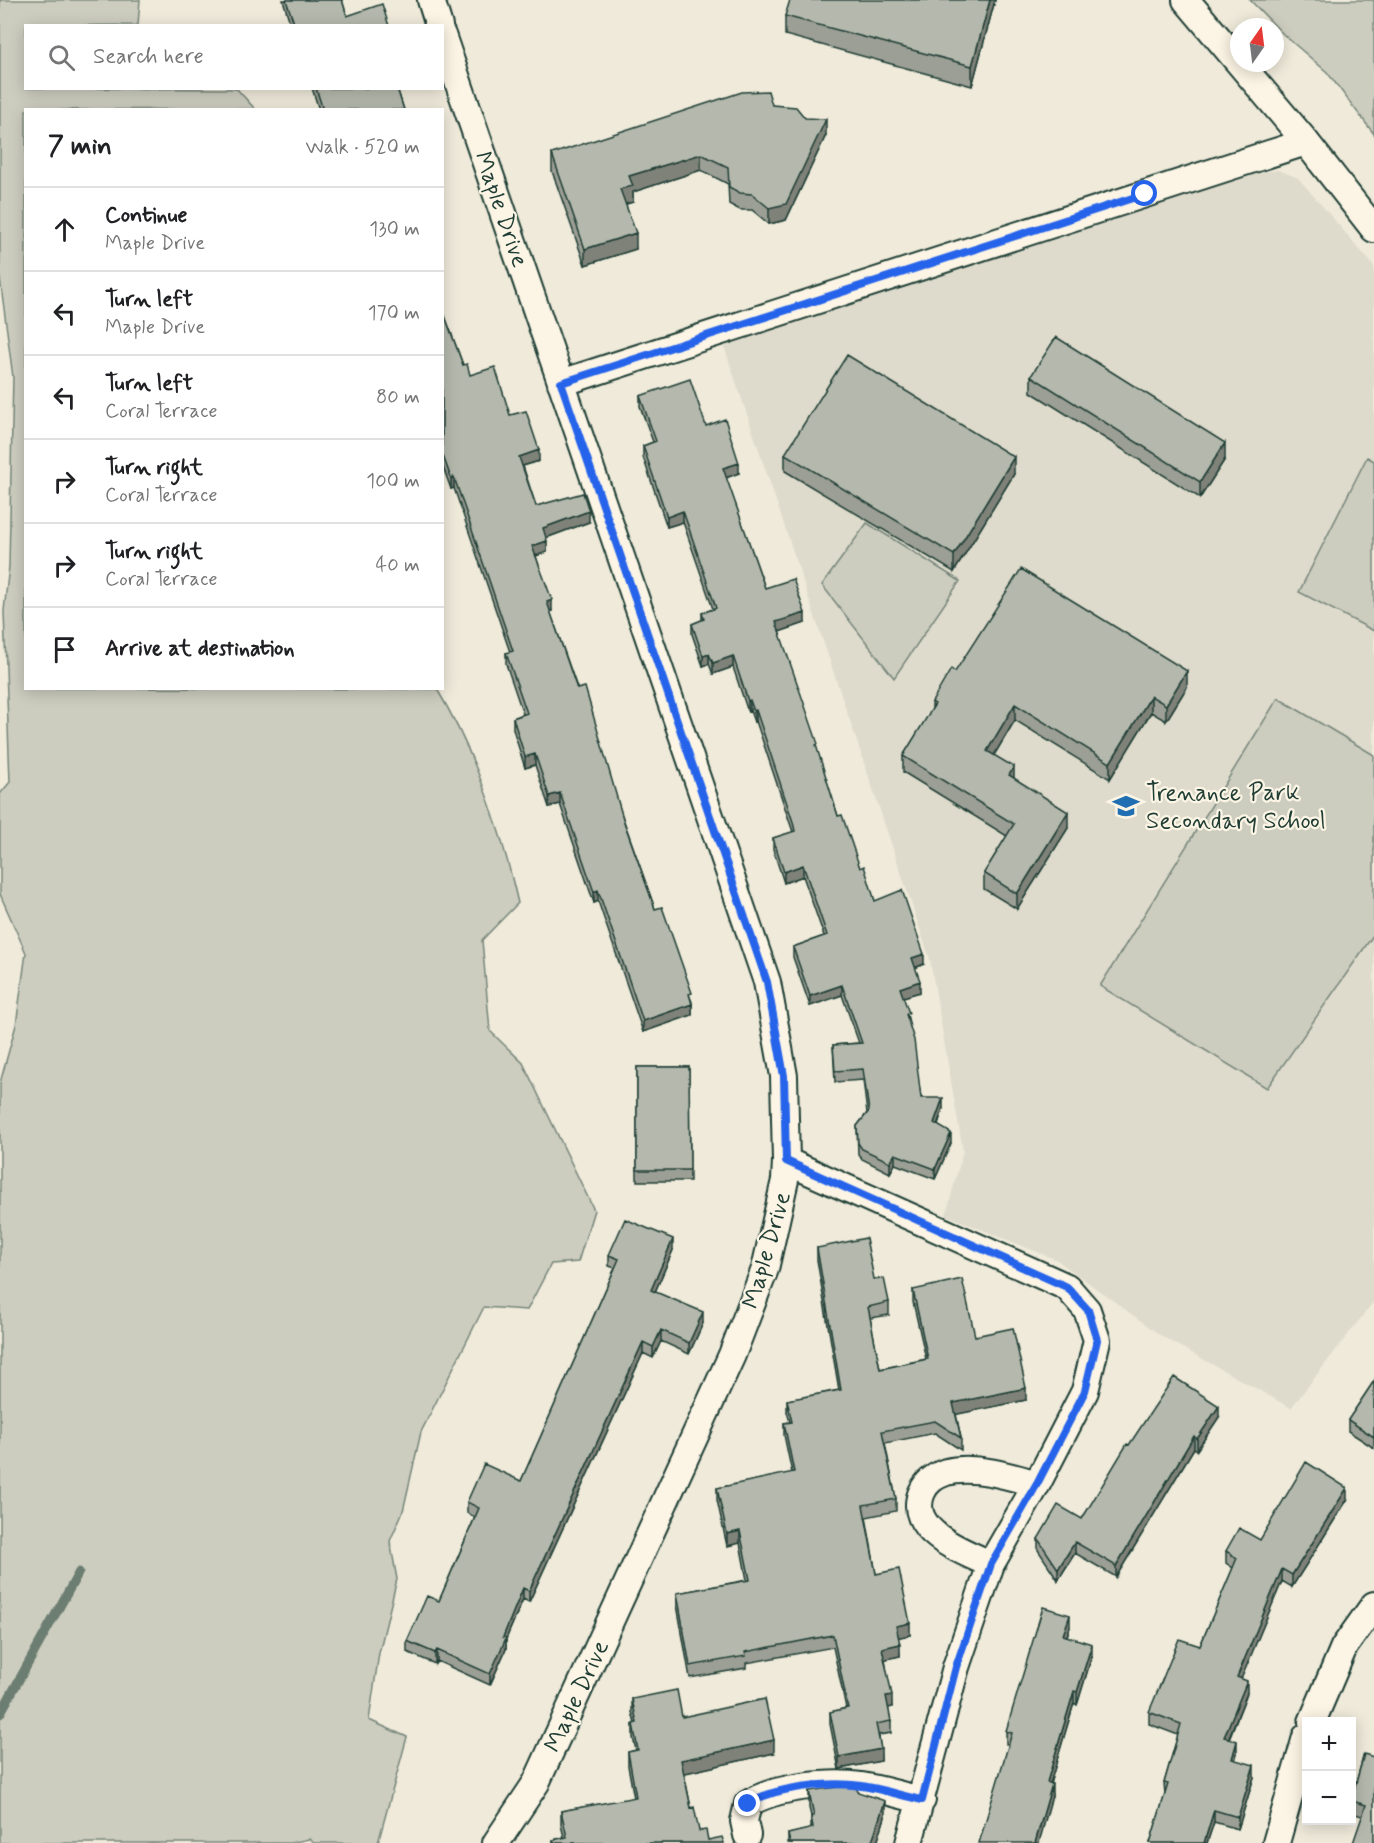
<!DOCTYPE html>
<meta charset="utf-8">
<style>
body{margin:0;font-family:Mynerve,sans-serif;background:#f2f2f2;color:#202124}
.controls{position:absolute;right:18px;bottom:18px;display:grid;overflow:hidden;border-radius:0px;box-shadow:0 3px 15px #0003}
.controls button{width:54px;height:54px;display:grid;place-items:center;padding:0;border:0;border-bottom:2px solid #e0e0e0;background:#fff;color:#202124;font:30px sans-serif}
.compass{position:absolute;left:1230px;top:18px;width:54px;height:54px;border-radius:50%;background:#fff;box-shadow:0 3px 15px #0003;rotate:14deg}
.stop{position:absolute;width:18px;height:18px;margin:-14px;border:4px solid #2563eb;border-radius:50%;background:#fff}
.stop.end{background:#2563eb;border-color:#fff;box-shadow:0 2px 6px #0008}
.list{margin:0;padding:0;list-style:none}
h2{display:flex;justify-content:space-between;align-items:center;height:78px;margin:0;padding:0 24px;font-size:26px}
h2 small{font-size:20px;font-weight:400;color:#757577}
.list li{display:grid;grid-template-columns:39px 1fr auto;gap:18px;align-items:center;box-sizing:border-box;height:84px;padding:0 24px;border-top:2px solid #e0e0e0}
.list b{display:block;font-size:22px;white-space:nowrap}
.list p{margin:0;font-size:20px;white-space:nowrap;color:#757577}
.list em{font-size:20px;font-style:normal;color:#757577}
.icon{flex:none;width:33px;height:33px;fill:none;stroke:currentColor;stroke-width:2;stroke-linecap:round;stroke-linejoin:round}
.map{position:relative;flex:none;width:1374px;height:1843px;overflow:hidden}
.search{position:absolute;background:#fff;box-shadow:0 3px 15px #0003;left:24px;top:24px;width:420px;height:66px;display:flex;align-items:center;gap:15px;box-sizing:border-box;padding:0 21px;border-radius:0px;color:#757577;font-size:22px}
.panel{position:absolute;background:#fff;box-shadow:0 3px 15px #0003;left:24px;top:108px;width:420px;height:582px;border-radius:0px}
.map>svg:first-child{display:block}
</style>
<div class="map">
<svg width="1374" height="1843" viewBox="0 0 1374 1843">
<rect width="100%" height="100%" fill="#efeada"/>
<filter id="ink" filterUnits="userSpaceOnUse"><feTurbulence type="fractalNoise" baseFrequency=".0167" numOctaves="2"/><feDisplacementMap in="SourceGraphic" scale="12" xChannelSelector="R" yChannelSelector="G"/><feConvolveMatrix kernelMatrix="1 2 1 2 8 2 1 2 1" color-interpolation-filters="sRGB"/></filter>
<g filter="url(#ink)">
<path fill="#dedbcc" d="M 1278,170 L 1298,178 L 1374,266 L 1374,1301 L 1291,1408 L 1163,1337 L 1057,1260 L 946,1215 L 963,1151 L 930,959 L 724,346 L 847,303 L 1263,172 Z"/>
<path fill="#cccdbf" stroke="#76857a" stroke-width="1.5" d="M 0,0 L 140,0 L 138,25 L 26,26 L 26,88 L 237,89 L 255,109 L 26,110 L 26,688 L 437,689 C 475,753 501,829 518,903 L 482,940 L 490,1031 L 523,1063 L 594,1210 L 578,1262 L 551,1264 L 527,1310 L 484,1307 L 421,1432 L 403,1511 L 390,1541 L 397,1579 L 379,1653 L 369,1720 L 407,1737 L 378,1843 L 314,1843 L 309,1839 L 290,1843 L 0,1843 L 0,1083 L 16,1025 L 26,953 L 0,894 L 0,794 L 10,782 L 4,611 L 9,566 L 13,377 L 0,278 Z
M 1250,0 L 1374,0 L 1374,134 L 1327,72 L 1284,35 Z
M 1367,457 L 1374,461 L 1374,631 L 1299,592 Z
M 867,523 L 960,581 L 894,678 L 822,585 Z
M 1278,698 L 1374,755 L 1374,934 L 1267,1088 L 1100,986 Z"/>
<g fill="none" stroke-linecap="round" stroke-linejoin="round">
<path stroke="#6c7d71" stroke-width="9" d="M 0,1714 L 79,1572"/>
<g stroke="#1f3d34" stroke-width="30">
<path id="street" d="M 431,0 L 439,26
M 1186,0 L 1306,142 L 1374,229
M 442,35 L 767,982 L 784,1076 L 786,1161 L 785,1180 L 765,1269 L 732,1355 L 536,1783 L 496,1843
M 561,383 L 1306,142
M 786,1161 L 1067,1287 L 1087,1310 L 1097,1340 L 1085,1391 L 1037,1484 L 991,1564 L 956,1667 L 909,1843
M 991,1564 C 965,1553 905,1531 922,1492 C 927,1481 935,1476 946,1472 C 974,1465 1010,1476 1037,1484
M 1312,1722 L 1344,1647 L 1374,1605
M 747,1835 L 744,1821 L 748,1804 C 773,1787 831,1781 862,1786 C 882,1789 902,1796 922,1800
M 1276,1843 L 1306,1737"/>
</g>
<use href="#street" stroke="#fcf5e5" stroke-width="26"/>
</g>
<path fill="#9c9f95" stroke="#1f3d34" stroke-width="1.5" d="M 283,0 L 342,0 L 347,16 L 389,26 L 291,26 Z
M 995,0 L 972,86 L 785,35 L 785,16 Z
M 312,88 L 397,88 L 404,110 L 319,110 Z
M 772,105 L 805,118 L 826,135 L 786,220 L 769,224 L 752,210 L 740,210 L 729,204 L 728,184 L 701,170 L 633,192 L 633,202 L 626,204 L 636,249 L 585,265 L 552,171 L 552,154 Z
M 442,308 L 463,365 L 470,375 L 510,415 L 539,461 L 523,466 L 536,506 L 589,522 L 546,538 L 547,552 L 536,556 L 552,611 L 550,611 L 655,909 L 692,1002 L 692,1015 L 643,1032 L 598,901 L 594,903 L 560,804 L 549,807 L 535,765 L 525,768 L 513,729 L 513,718 L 523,714 L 506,664 L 506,653 L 510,652 L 454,488 L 451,489 L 442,464 Z
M 1031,376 L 1225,459 L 1200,498 L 1031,392 Z
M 640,396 L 706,426 L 739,473 L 726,478 L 765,588 L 805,623 L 779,632 L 838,816 L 860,868 L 875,901 L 924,964 L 915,968 L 920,992 L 903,997 L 909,1023 L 921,1098 L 943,1108 L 938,1125 L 951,1143 L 935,1179 L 895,1164 L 890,1173 L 862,1159 L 858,1154 L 857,1126 L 867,1113 L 863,1080 L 835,1082 L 833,1045 L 859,1043 L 842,995 L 810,1006 L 793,957 L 793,947 L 824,936 L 803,876 L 784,883 L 773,849 L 773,838 L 793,832 L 756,721 L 754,722 L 750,711 L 748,712 L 733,667 L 713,674 L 709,664 L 703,666 L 692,634 L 692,624 L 702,620 L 702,613 L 713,609 L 683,522 L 667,527 L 643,457 L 643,446 L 653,442 L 640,406 Z
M 785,454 L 1014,474 L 954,572 L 785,471 Z
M 955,672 L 1187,687 L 1166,721 L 1151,712 L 1110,779 L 1015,720 L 994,755 L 1014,778 L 1068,828 L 1017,909 L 984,889 L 984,873 L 1007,836 L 903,772 L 903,756 L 932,710 L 932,702 Z
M 637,1067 L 689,1067 L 690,1181 L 637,1181 Z
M 817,1248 L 874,1279 L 889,1302 L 889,1315 L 870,1318 L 880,1369 L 926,1359 L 913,1302 L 913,1290 L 975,1336 L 1026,1400 L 956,1414 L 961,1438 L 961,1450 L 935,1433 L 885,1443 L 896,1499 L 896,1511 L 866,1517 L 876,1574 L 910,1635 L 898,1637 L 900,1656 L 885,1659 L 892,1707 L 888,1708 L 891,1721 L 891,1733 L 879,1735 L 881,1761 L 839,1769 L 830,1724 L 830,1712 L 846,1708 L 833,1647 L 746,1663 L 746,1668 L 690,1678 L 677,1605 L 677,1593 L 747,1580 L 740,1543 L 727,1546 L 717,1500 L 717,1488 L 792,1473 L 784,1435 L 784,1423 L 790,1422 L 787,1412 L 787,1400 L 839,1390 L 817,1260 Z
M 673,1250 L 655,1292 L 703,1323 L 689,1354 L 661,1341 L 653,1358 L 643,1353 L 529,1602 L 523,1599 L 506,1639 L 506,1649 L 490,1685 L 437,1661 L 435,1664 L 407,1652 L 407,1641 L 439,1601 L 475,1517 L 467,1513 L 467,1502 L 521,1481 L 615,1268 L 609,1266 L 609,1255 Z
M 1374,1381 L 1374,1448 L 1348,1431 L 1348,1420 Z
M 1219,1417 L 1197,1450 L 1194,1448 L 1116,1577 L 1075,1553 L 1058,1580 L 1038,1550 L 1038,1539 L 1082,1519 L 1129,1445 Z
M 1347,1500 L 1292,1587 L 1282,1581 L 1241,1678 L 1247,1693 L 1229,1739 L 1237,1753 L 1235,1760 L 1254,1777 L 1238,1829 L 1214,1822 L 1207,1843 L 1150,1843 L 1165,1795 L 1164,1783 L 1178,1735 L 1149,1724 L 1149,1712 L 1200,1646 L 1233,1568 L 1226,1563 L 1226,1551 L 1260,1540 Z
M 1070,1627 L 1067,1636 L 1092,1656 L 1077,1705 L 1074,1703 L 1050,1783 L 1052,1796 L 1009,1744 L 1006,1744 L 1006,1731 Z
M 632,1699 L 682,1717 L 774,1753 L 684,1773 L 691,1808 L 699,1831 L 708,1840 L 724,1843 L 553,1843 L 553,1840 L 564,1837 L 561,1825 L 561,1811 L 634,1798 L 628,1766 L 628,1752 L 636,1750 L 633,1738 L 633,1724 L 635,1724 L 632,1712 Z
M 1364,1754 L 1374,1843 L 1362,1816 L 1352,1813 L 1352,1797 Z
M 809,1791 L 858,1792 L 885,1817 L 877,1843 L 788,1843 L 788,1834 L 811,1829 L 811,1816 L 809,1808 Z"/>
<path fill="#7f8279" stroke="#1f3d34" stroke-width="1.5" d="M 990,0 L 995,0 L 972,86 L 972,66 Z
M 826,119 L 826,135 L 786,220 L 769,224 L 769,208 Z
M 701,154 L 701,170 L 633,192 L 633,202 L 620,206 L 620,189 L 629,176 Z
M 636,233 L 636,249 L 585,265 L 585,249 Z
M 1225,443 L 1225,459 L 1200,498 L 1200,482 Z
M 539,450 L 539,461 L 519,467 L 519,457 Z
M 1014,457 L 1014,474 L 954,572 L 954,555 Z
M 739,463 L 739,473 L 723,479 L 723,468 Z
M 454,477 L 454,488 L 451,489 L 451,478 Z
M 589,511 L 589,522 L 543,539 L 543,528 Z
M 683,511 L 683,522 L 667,527 L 667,517 Z
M 547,541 L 547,552 L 532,557 L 532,546 Z
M 552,600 L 552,611 L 547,612 L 547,602 Z
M 805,613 L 805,623 L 776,633 L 776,622 Z
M 709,654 L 709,664 L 703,666 L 703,656 Z
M 733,656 L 733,667 L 713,674 L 713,663 Z
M 1187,671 L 1187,687 L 1166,721 L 1166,705 Z
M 1151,696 L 1151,712 L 1110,779 L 1110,763 Z
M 750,700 L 750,711 L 748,712 L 748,701 Z
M 1015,704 L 1015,720 L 987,767 L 987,751 Z
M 756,710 L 756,721 L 754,722 L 754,711 Z
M 535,754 L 535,765 L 525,768 L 525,757 Z
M 1014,767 L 1014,783 L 1009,775 Z
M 560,793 L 560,804 L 549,807 L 549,796 Z
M 1068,812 L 1068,828 L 1017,909 L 1017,894 Z
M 803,865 L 803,876 L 784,883 L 784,872 Z
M 598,890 L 598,901 L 594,903 L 594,892 Z
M 924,954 L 924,964 L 912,969 L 912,958 Z
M 920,981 L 920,992 L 900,998 L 900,988 Z
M 842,985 L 842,995 L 810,1006 L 810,996 Z
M 692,1004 L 692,1015 L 643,1032 L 643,1021 Z
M 943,1098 L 943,1108 L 934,1134 L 934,1123 Z
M 951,1133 L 951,1143 L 935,1179 L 935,1169 Z
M 895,1154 L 895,1164 L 890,1173 L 890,1162 Z
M 673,1239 L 673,1250 L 651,1301 L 651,1290 Z
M 703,1312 L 703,1323 L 689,1354 L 689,1343 Z
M 661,1330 L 661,1341 L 653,1358 L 653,1347 Z
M 643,1342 L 643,1353 L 529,1602 L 529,1591 Z
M 1026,1388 L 1026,1400 L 953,1415 L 953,1403 Z
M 1219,1406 L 1219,1417 L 1197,1450 L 1197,1439 Z
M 1194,1436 L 1194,1448 L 1116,1577 L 1116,1566 Z
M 1347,1488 L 1347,1500 L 1292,1587 L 1292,1575 Z
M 740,1531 L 740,1543 L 727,1546 L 727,1534 Z
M 1075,1542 L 1075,1553 L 1058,1580 L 1058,1569 Z
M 1282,1569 L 1282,1581 L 1237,1689 L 1237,1677 Z
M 523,1588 L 523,1599 L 506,1639 L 506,1649 L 490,1685 L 490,1674 L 503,1637 Z
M 1070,1615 L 1070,1627 L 1063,1647 L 1063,1635 Z
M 910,1623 L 910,1635 L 896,1638 L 896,1626 Z
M 900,1644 L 900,1656 L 882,1660 L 882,1648 Z
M 1092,1644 L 1092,1656 L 1077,1705 L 1077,1692 Z
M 437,1650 L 437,1661 L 435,1664 L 435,1653 Z
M 1247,1681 L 1247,1693 L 1224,1749 L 1224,1737 Z
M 1074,1691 L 1074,1703 L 1047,1794 L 1047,1782 Z
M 892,1695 L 892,1707 L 886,1709 L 886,1696 Z
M 774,1740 L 774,1753 L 681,1774 L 681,1760 Z
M 1237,1741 L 1237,1753 L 1232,1771 L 1232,1759 Z
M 881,1749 L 881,1761 L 839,1769 L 839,1757 Z
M 1254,1765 L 1254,1777 L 1238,1829 L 1238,1817 Z
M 1052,1784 L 1052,1796 L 1039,1843 L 1035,1843 Z
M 885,1801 L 885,1817 L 877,1843 L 871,1843 Z
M 1214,1810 L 1214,1822 L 1207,1843 L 1204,1843 Z"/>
<path fill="#b5b9ad" stroke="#1f3d34" stroke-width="1.5" d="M 286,0 L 342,0 L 347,16 L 382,4 L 389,26 L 295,26 Z
M 790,0 L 990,0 L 972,66 L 785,16 Z
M 316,88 L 397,88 L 404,110 L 323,110 Z
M 768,91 L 772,105 L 796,107 L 805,118 L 826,119 L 786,204 L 769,208 L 752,194 L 740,193 L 729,187 L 728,167 L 701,154 L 629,176 L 633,186 L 620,189 L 636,233 L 585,249 L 552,154 L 742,92 Z
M 442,308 L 463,365 L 467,364 L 470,375 L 495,367 L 510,415 L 526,411 L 539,450 L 519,457 L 536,506 L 583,493 L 589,511 L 543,528 L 547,541 L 532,546 L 552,600 L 547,602 L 577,689 L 585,687 L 624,822 L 655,909 L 662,907 L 692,993 L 689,994 L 692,1004 L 643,1021 L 598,890 L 594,892 L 560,793 L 549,796 L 535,754 L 525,757 L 513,718 L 527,713 L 506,653 L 513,651 L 454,477 L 451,478 L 442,453 Z
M 1056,337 L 1225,443 L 1200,482 L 1031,376 Z
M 847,355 L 1014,457 L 954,555 L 785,454 Z
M 690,379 L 706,426 L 725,419 L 739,463 L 723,468 L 765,588 L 793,579 L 805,613 L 776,622 L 818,744 L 816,745 L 838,816 L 842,815 L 860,868 L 864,866 L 875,901 L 902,890 L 924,954 L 912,958 L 920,981 L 900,988 L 909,1013 L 906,1014 L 914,1040 L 921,1098 L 943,1098 L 934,1123 L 951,1133 L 935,1169 L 895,1154 L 890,1162 L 862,1149 L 858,1143 L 857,1126 L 869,1111 L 863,1069 L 835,1071 L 833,1045 L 862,1043 L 842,985 L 810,996 L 793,947 L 827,935 L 803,865 L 784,872 L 773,838 L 795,831 L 793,822 L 756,710 L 754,711 L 750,700 L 748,701 L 733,656 L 713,663 L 709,654 L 703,656 L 692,624 L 704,619 L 702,613 L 716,608 L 683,511 L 667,517 L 643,446 L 656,441 L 640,396 Z
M 1021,569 L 1187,671 L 1166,705 L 1151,696 L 1110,763 L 1015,704 L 987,751 L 1014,767 L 1009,775 L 1068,812 L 1017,894 L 984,873 L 1014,824 L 903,756 L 935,704 L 932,702 L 951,669 L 955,672 Z
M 637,1067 L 689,1067 L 690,1170 L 637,1170 Z
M 625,1219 L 673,1239 L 651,1290 L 703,1312 L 689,1343 L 661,1330 L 653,1347 L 643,1342 L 529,1591 L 523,1588 L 503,1637 L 506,1638 L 490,1674 L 437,1650 L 435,1653 L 407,1641 L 427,1596 L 439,1601 L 479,1508 L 467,1502 L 484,1464 L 521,1481 L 619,1259 L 609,1255 Z
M 866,1238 L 874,1279 L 884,1278 L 889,1302 L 868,1307 L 880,1369 L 928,1359 L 913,1290 L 962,1279 L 975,1336 L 1013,1328 L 1026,1388 L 953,1403 L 961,1438 L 935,1421 L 882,1431 L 896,1499 L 863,1505 L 876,1574 L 899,1569 L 910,1623 L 896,1626 L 900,1644 L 882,1648 L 892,1695 L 886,1696 L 891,1721 L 876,1724 L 881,1749 L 839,1757 L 830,1712 L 848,1708 L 833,1635 L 745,1652 L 746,1656 L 690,1666 L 677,1593 L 750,1580 L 740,1531 L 727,1534 L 717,1488 L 794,1472 L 784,1423 L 792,1422 L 787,1400 L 841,1390 L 817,1248 Z
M 1174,1377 L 1219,1406 L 1197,1439 L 1194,1436 L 1116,1566 L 1075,1542 L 1058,1569 L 1038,1539 L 1058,1505 L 1082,1519 L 1127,1444 L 1129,1445 Z
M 1374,1381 L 1374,1437 L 1348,1420 Z
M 1306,1462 L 1347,1488 L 1292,1575 L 1282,1569 L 1237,1677 L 1247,1681 L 1224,1737 L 1237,1741 L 1232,1759 L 1254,1765 L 1238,1817 L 1214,1810 L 1204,1843 L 1150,1843 L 1168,1784 L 1164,1783 L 1181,1724 L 1149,1712 L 1179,1639 L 1200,1646 L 1237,1558 L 1226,1551 L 1239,1528 L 1260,1540 Z
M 1043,1607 L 1070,1615 L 1063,1635 L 1092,1644 L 1077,1692 L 1074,1691 L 1047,1782 L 1052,1784 L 1035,1843 L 979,1843 L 1012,1733 L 1006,1731 Z
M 677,1690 L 682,1717 L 765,1699 L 774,1740 L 681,1760 L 691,1808 L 694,1807 L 699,1831 L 706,1830 L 708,1840 L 722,1837 L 724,1843 L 554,1843 L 553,1840 L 567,1837 L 561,1811 L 636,1797 L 628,1752 L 638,1750 L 633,1724 L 637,1723 L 632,1699 Z
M 1364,1754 L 1374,1757 L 1374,1843 L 1353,1843 L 1366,1805 L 1352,1801 L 1352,1797 Z
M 855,1784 L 858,1792 L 885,1801 L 872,1841 L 871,1843 L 790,1843 L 788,1834 L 813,1828 L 811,1816 L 814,1816 L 809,1791 Z"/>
</g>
<g fill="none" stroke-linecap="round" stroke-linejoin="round" filter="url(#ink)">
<path stroke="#2563eb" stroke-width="8" d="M 748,1804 C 773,1787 831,1781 862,1786 C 882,1789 902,1796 922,1800 L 956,1667 L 991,1564 L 1037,1484 L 1085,1391 L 1097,1340 L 1088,1310 L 1067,1287 L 786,1161 L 784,1076 L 767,982 L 561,383 L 1145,194"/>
</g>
<defs>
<g id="school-bare" transform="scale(2.07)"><path d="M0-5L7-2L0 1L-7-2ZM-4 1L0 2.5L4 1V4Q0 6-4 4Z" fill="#1f6fb2" stroke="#fcf5e5" stroke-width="2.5" paint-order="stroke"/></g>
</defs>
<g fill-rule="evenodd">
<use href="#school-bare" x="1126" y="806"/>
</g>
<g text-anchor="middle" stroke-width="4.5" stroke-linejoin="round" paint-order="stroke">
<g font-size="24" fill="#1f3d34" stroke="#fcf5e5">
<text transform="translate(502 209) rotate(71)" y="8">Maple Drive</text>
<text transform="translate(766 1250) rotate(-74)" y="8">Maple Drive</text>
<text transform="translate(576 1696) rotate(-65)" y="8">Maple Drive</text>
</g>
<g font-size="24" fill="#1f3d34" stroke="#fcf5e5" text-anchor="start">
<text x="1146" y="800">Trenance Park<tspan x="1146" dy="28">Secondary School</tspan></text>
</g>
</g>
</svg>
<div class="controls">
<button>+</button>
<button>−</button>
</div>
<svg class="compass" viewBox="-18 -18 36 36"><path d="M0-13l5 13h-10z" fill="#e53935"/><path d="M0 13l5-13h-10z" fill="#757577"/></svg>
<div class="stop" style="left:1145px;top:194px"></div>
<div class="stop end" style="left:748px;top:1804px"></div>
<div class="search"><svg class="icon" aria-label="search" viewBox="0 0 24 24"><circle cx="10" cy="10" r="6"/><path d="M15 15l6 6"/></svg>Search here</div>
<section class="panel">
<h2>7 min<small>Walk · 520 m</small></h2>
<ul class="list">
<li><svg class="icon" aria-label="ahead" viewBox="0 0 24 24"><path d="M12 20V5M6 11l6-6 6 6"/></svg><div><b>Continue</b><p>Maple Drive</p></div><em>130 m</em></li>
<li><svg class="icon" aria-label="left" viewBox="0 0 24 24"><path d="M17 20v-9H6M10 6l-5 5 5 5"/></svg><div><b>Turn left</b><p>Maple Drive</p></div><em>170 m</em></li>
<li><svg class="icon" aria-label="left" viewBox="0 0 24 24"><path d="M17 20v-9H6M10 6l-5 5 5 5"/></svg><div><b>Turn left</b><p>Coral Terrace</p></div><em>80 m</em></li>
<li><svg class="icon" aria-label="right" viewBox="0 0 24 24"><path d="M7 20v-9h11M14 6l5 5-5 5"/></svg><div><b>Turn right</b><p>Coral Terrace</p></div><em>100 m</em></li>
<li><svg class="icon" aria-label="right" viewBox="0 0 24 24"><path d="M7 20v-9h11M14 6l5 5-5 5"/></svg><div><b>Turn right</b><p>Coral Terrace</p></div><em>40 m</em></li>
<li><svg class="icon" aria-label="arrive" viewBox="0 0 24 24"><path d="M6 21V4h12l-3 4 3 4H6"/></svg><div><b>Arrive at destination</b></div></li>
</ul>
</section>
</div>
